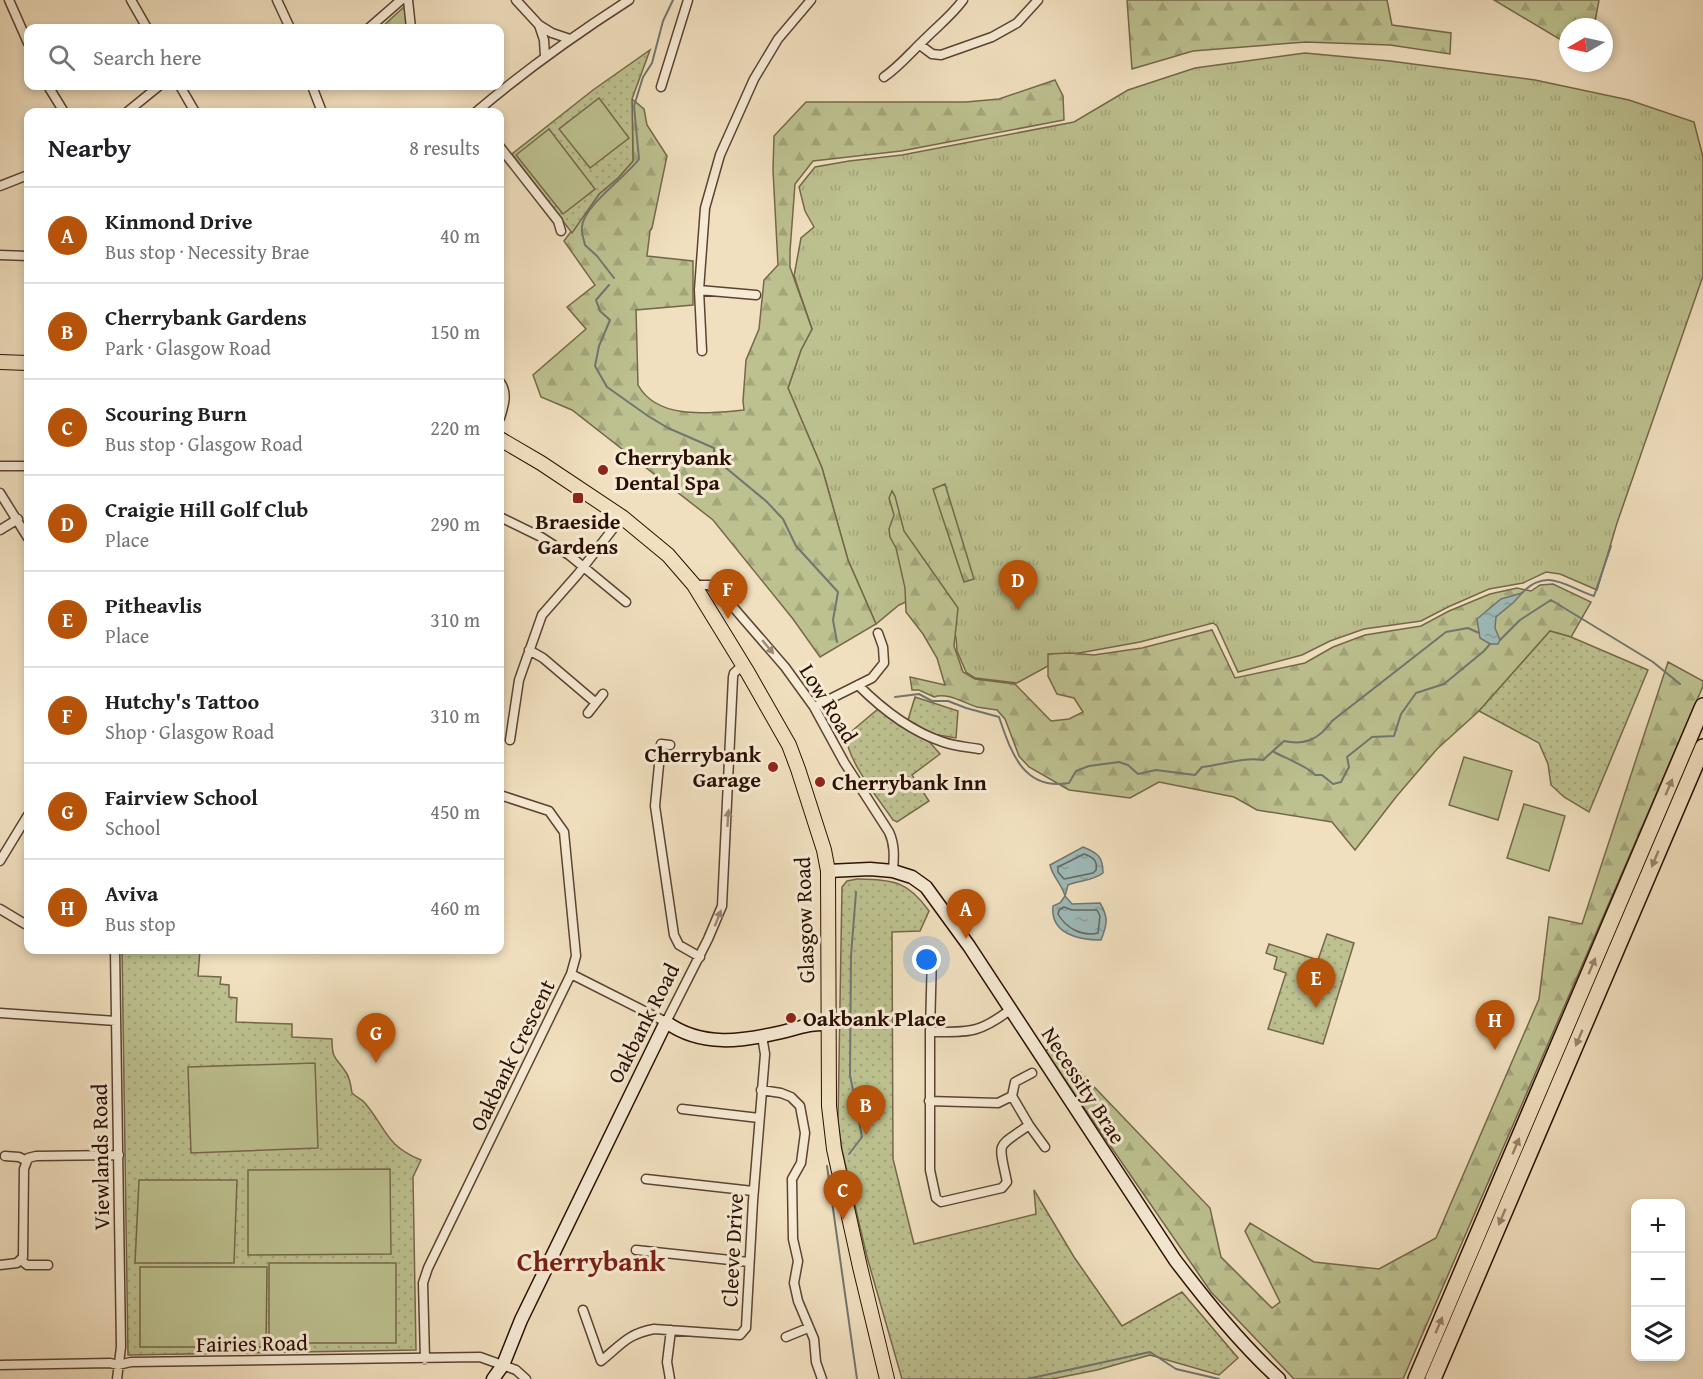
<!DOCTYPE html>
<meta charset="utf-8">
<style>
body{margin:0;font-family:"Gentium Book Plus",serif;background:#f6f6f6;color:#202124}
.controls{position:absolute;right:18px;bottom:18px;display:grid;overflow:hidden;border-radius:12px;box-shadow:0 3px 9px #0003}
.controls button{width:54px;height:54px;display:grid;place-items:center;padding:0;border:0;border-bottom:2px solid #e0e0e0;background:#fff;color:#202124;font:30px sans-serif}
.compass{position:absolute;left:1559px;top:18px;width:54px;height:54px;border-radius:50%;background:#fff;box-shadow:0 3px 9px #0003;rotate:261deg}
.you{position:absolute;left:927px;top:960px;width:21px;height:21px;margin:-15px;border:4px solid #fff;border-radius:50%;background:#1a73e8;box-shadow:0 0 0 9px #1a73e833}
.badge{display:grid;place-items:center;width:39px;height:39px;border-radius:50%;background:#b45309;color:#fff;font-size:20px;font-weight:700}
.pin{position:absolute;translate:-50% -50px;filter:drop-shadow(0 2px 3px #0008)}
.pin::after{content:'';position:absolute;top:32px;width:21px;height:18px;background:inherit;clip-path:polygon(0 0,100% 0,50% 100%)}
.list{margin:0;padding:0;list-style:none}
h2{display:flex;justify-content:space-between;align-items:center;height:78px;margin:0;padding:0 24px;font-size:26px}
h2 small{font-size:20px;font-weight:400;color:#757577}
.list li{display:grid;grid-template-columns:39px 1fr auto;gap:18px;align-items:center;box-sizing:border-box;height:96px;padding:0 24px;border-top:2px solid #e0e0e0}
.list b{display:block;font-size:22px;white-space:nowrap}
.list p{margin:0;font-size:20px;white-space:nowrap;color:#757577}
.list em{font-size:20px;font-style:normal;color:#757577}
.icon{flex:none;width:33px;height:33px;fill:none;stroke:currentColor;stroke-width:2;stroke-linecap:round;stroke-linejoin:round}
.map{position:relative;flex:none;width:1703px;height:1379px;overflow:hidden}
.search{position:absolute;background:#fff;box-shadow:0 3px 9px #0003;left:24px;top:24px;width:480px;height:66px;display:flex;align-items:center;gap:15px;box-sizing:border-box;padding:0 21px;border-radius:12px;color:#757577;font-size:22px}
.panel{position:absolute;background:#fff;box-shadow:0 3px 9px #0003;left:24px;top:108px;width:480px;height:846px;border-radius:12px}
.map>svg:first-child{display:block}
</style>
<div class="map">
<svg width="1703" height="1379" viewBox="0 0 1703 1379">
<defs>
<pattern id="grass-tufts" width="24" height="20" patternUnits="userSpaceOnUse" patternTransform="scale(1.5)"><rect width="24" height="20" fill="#bdc190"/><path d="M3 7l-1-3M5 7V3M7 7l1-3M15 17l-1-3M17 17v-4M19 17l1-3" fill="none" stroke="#a3a57b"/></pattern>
<pattern id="forest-firs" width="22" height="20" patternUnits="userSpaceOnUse" patternTransform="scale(1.5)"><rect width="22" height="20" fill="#bdc190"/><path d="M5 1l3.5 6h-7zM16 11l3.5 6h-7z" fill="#a3a57b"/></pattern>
<pattern id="park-dots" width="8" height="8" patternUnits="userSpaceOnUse" patternTransform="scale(1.5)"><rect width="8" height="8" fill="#bdc190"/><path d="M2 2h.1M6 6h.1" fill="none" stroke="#a3a57b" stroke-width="1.8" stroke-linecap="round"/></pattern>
<pattern id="water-ripples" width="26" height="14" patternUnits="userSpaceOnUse" patternTransform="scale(1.5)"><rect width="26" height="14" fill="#9ebbba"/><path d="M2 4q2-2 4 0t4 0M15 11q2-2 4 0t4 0" fill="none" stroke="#88a09e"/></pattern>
</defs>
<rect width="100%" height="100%" fill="#f1e0bf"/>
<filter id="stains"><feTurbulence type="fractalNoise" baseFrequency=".00333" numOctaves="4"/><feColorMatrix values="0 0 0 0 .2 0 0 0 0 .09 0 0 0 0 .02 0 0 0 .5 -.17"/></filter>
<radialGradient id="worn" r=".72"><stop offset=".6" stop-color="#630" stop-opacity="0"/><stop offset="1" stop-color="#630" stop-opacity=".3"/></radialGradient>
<path fill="url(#grass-tufts)" stroke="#74684a" stroke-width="1.5" d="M 406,5 L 409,28 L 381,28 Z
M 1305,53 L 1390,61 L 1535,80 L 1629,100 L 1694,122 L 1703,157 L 1703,276 L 1617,523 L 1597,590 L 1560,574 L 1546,572 L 1523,583 L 1489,589 L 1448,607 L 1421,621 L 1364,629 L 1330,641 L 1302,655 L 1238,672 L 1217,626 L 1213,623 L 1140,642 L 1068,655 L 1017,683 L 975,678 L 966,672 L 957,651 L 956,637 L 940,617 L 908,601 L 899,605 L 876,624 L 848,560 L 822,468 L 788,388 L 801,350 L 812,329 L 794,276 L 801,238 L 814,227 L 805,211 L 799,187 L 815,167 L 849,161 L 902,155 L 1074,122 L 1128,90 L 1195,68 Z"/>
<path fill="url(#forest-firs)" stroke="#74684a" stroke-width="1.5" d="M 1127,0 L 1387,0 L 1392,25 L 1451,33 L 1450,54 L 1390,45 L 1306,42 L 1193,51 L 1132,69 Z
M 1494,0 L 1599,0 L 1594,27 L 1568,27 L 1568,42 L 1566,43 Z
M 1055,80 L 1063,96 L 1064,120 L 901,151 L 813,161 L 795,184 L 790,251 L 790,267 L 812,329 L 801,350 L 788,388 L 822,468 L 848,560 L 876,624 L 820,657 L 793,619 L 713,520 L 572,410 L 541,397 L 533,375 L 586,329 L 567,307 L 595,285 L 564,241 L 599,194 L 618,178 L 633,161 L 632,99 L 644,109 L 647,125 L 667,156 L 652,228 L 650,231 L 647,256 L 693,261 L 693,305 L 636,310 L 638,385 C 658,421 711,413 744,410 L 743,401 L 746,360 L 759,329 L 764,280 L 778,265 L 773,170 L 774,136 L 806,102 L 966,102 L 999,99 Z
M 945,484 L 974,579 L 964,582 L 933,489 Z
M 892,491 L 895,496 L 904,531 L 958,608 L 954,646 L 963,672 L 975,679 L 1015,684 L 1051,721 L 1069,719 L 1083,712 L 1074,698 L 1057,694 L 1048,676 L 1048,654 L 1070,653 L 1094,655 L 1142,648 L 1212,630 L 1235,678 L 1305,663 L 1333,647 L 1365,635 L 1421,626 L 1449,611 L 1490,594 L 1517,588 L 1531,591 L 1540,585 L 1553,584 L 1591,602 L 1571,637 L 1550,631 L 1479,711 L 1437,749 L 1396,797 L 1355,850 L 1332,822 L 1257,810 L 1234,797 L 1159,782 L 1130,798 L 1069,790 L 1029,767 L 1019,756 L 1005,719 L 997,710 C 990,709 983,708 977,707 C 964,703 947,692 934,697 L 919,690 L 912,690 L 910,677 L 945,685 L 937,658 L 923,634 L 906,612 L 905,588 L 896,548 L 890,537 L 889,529 L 894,515 L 889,498 Z
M 1668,662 L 1703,681 L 1703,686 L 1403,1379 L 1294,1379 L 1211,1292 L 1045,1051 L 1055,1046 L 1210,1208 L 1221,1257 L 1272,1308 L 1280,1302 L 1245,1231 L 1250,1223 L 1314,1262 L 1379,1269 L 1436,1238 L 1539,999 L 1549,917 L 1582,924 Z"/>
<path fill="url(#park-dots)" stroke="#74684a" stroke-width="1.5" d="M 650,50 L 632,99 L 633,161 L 618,178 L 599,194 L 572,233 L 512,154 L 593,90 Z
M 1550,631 L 1571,637 L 1648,670 L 1589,812 L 1564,797 L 1551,785 L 1548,764 L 1539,743 L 1479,711 Z
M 915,697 L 958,711 L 956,738 L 932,734 L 908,720 Z
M 878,709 L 900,726 L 926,738 L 940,754 L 912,775 L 929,801 L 897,822 L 893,820 C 878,798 848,762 846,736 Z
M 857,879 C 893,880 907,880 929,911 L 920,931 L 892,932 L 893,1159 L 914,1244 L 1036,1214 L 1034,1190 L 1074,1257 L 1122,1326 L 1182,1292 L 1238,1358 L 1219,1375 L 1150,1355 L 1097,1370 L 1052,1379 L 902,1379 L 867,1257 L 842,1150 L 838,1121 L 842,887 L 847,881 Z
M 1327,934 L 1354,943 L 1323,1044 L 1268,1029 L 1286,973 L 1274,969 L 1277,957 L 1266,953 L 1269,944 L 1318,960 Z
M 122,950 L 200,950 L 198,976 L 221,977 L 220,984 L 229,985 L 229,997 L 237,998 L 236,1022 L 292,1024 L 292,1037 L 332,1039 C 332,1062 337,1057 347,1074 C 350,1079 351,1087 352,1093 C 356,1097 361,1099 364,1102 C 386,1127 385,1146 421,1160 L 413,1177 L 416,1350 L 128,1355 Z"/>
<path fill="#bdc190" stroke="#74684a" stroke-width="1.5" d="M 599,98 L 629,138 L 590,168 L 559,129 Z
M 549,129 L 595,189 L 563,214 L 516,155 Z
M 1464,757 L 1512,771 L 1498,820 L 1449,805 Z
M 1524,804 L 1565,816 L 1549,871 L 1507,858 Z
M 315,1063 L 318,1148 L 191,1153 L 188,1067 Z
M 390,1169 L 391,1254 L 248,1255 L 248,1170 Z
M 139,1180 L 237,1180 L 234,1263 L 135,1263 Z
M 269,1263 L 396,1263 L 396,1343 L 269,1343 Z
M 140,1267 L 267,1267 L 266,1347 L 140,1347 Z"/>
<path fill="url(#water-ripples)" stroke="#707671" stroke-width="1.5" d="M 1522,593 L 1514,602 L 1496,617 L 1495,628 L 1500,640 L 1498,644 L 1490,644 L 1480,638 L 1477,619 L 1501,599 Z
M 1083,847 C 1098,853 1103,857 1103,873 C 1093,881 1080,880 1068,885 L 1065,896 L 1072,904 L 1100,903 C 1109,918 1107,925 1101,940 C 1079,940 1050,934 1053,906 L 1060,903 L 1065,896 C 1062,884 1053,878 1050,865 Z"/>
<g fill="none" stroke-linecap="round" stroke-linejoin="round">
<path stroke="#64655e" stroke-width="1.5" d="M 1084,854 C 1093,857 1098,861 1096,870 L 1093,873 L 1064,879 L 1058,872 L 1058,867 Z
M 1064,907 L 1072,910 L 1097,910 L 1100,916 L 1098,933 C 1082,937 1066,928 1058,914 L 1059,910 Z"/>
<path stroke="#707671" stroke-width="2" d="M 614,278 L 597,256 L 585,245 C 584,240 581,232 582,227 C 583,206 626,177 639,159 L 634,106 L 643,77 L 652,63 L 663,21 L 673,0
M 609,285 L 596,300 L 600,311 L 610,320 L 599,346 L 595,366 L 607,387 L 648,416 L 668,428 L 714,448 L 714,458 L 766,501 L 783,519 L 796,546 L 838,592 L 833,620 L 837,642
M 1522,593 C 1547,566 1568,588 1594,596 L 1611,546
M 1500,640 L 1520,620 L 1551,600 L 1653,662 L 1680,684
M 895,697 L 919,694 L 932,701 L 948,701 L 966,708 L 999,717 C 1011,752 1023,791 1069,783 L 1076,771 L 1089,766 L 1119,762 L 1128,765 L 1138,774 L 1156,770 L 1195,775 L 1202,767 C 1223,765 1241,757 1263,760 L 1284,741 C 1306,746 1320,738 1332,721 L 1446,632 L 1468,628 L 1479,633
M 1274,752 C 1285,758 1309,767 1315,775 L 1322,775 L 1333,784 L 1341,782 L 1349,767 L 1347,757 L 1372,737 L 1394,736 L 1401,714 L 1416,693 L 1444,684 L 1484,651 L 1490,644
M 849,1154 L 862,1137 L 850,1075 L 851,956 L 856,892
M 827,1166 L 857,1379
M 1027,1379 L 1150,1352 L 1176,1369 L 1219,1379"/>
<g stroke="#5c4332" stroke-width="11">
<path id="street" d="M 9,0 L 28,43
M 131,0 L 147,28
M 277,0 L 290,28
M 408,0 L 411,28
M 516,0 L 539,25 L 544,40 L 545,57
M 539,25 L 552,33 L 570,39
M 369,28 L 401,0
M 920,45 L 932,54 L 941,55 L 992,37 L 1017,23 L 1038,0
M 884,77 C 900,66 912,51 926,38 C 939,25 952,15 963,0
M 48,86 L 64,112
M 180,86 L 195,112
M 312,86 L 322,112
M 661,87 L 688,0
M 127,112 L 159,86
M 476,112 C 524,71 576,34 629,0
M 500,147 L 558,221 L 561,231
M 0,186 L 28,175
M 0,255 L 28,256
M 699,290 L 756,295
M 702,351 L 699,290 L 705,208 L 720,155 L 754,79 L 778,39 L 811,0
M 500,382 C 508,393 504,405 500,418
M 0,466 L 28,466
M 0,493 L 28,538
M 500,517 L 541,537 L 569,555 L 626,602
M 0,530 L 18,519
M 694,585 L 709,585 L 727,600 L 785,667 L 814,707 L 844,762 L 889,832 C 895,845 894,857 893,871
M 529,650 L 543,658 L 596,703
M 858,685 C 882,709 910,731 943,742 C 954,746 967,747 979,749
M 814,707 L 872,678 L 884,663 L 883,647 L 878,633
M 588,713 L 603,694
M 510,740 L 519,680 L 542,615 L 578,574 L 622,517
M 670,745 L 661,744 L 655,806 L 674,935 L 679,945 L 700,957
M 0,861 L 28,815
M 0,909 L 25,924
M 115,950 L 121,1347 L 117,1379
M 571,974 L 666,1022 L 708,939 L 722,906 L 733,677 L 734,673 L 743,665
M 1010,1010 C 978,1034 969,1032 930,1032 L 930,1170 L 936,1198 L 941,1202 L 1002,1188 L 1007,1182 C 998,1139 996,1149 1029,1125 L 1045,1147
M 0,1013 L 116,1021
M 930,1032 L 932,954
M 761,1090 L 781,1093 L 791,1097 L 800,1106 L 805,1133 L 801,1163 L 792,1179 L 793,1239 L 798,1261 L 794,1283 L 798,1301 L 814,1339 L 816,1362 L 822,1379
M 1012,1096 L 1015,1082 L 1032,1073
M 929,1101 L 998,1103 L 1012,1096 L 1029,1125
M 682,1109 L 759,1118
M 5,1156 L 19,1157 L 27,1161
M 646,1179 L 753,1191
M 636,1250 L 749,1262
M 21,1260 L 27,1265 L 48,1265
M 0,1265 L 17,1263 L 23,1257 L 24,1169 L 28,1158 L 36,1156 L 119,1155
M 583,1310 L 601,1361 C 621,1345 627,1334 654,1329 L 740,1335 L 746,1328 L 753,1201 L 765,1054 L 762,1036
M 786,1337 L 808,1328
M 425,1359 L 423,1283 L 428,1268 L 571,974 L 576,956 L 564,832 L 549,811 L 500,795
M 0,1365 L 110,1363 L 118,1365 L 131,1362 L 480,1357 L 516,1370 L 526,1379
M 670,1379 L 667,1362 L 671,1330"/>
</g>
<g stroke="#2b0f03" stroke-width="15">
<path id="secondary" d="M 828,871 L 870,869 L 893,871 L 912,877 L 926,887 L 969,946 L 1175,1260 C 1207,1302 1240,1343 1279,1379
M 493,1379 L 503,1365 L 521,1320 L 666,1022 C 702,1048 743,1041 782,1032 C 798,1028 811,1023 828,1024"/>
</g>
<g stroke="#2b0f03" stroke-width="16">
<path id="primary" d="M 0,362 L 28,363
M 500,439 L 541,463 L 622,517 L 668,555 L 694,585 L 748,673 L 789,745 L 798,769 L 824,850 L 828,871 L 829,1106 L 834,1149 L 860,1267 L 887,1379"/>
</g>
<g stroke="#2b0f03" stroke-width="18">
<path id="highway" d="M 1416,1379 L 1703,706
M 1433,1379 L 1703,747"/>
</g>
<use href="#street" stroke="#f6ebd5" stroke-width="8"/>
<use href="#secondary" stroke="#f6ebd5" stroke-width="12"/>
<use href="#primary" stroke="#f1e0bf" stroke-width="14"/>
<use href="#highway" stroke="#f1e0bf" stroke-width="15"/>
</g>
<defs><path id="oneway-solid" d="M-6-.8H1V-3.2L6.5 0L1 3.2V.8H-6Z" transform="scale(1.5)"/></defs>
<g fill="#9b8876">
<use href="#oneway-solid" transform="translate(768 647) rotate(50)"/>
<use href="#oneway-solid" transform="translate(728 818) rotate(-86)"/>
<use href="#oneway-solid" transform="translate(718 918) rotate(-69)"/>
</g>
<g fill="#98826a">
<use href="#oneway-solid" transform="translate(1669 787) rotate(-67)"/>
<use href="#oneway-solid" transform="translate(1655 859) rotate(113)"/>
<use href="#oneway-solid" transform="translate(1592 966) rotate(-67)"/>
<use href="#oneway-solid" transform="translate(1579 1038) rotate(113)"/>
<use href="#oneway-solid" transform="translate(1516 1146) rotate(-67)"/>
<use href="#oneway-solid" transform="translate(1502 1217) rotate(113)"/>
<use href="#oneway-solid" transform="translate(1439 1325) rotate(-67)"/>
</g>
<g fill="#8f2418" stroke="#f6ebd5" stroke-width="2">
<circle cx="603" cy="470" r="6"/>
<rect x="572" y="492" width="12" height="12" rx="3"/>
<circle cx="773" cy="767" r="6"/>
<circle cx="820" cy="782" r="6"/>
<circle cx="791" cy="1018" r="6"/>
</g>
<g text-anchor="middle" stroke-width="6" stroke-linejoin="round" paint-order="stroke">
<g font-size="22" font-weight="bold" fill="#2b0f03" stroke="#f6ebd5" text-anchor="start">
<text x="615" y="465">Cherrybank<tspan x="615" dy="25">Dental Spa</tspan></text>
<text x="578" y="529" text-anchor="middle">Braeside<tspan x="578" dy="25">Gardens</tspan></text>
<text x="761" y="762" text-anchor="end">Cherrybank<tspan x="761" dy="25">Garage</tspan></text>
<text x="832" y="790">Cherrybank Inn</text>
<text x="803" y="1026">Oakbank Place</text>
</g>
<g font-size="22" fill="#2b0f03" stroke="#f6ebd5">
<text transform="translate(829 703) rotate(58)" y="8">Low Road</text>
<text transform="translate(804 920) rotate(-92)" y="8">Glasgow Road</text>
<text transform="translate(643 1023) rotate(-63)" y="8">Oakbank Road</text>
<text transform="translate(512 1055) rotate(-64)" y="8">Oakbank Crescent</text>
<text transform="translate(1084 1085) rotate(57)" y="8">Necessity Brae</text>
<text transform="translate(100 1157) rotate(-91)" y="8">Viewlands Road</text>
<text transform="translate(732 1250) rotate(-87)" y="8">Cleeve Drive</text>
<text transform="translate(252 1343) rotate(-1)" y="8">Fairies Road</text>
</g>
<g font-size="28" font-weight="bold" fill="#7a1f14" stroke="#f6ebd5">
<text x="591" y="1271">Cherrybank</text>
</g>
</g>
<rect width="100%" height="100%" filter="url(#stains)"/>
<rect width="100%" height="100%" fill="url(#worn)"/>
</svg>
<div class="controls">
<button>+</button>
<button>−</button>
<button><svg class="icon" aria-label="layers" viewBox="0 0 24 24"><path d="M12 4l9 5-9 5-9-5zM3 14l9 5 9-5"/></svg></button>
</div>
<svg class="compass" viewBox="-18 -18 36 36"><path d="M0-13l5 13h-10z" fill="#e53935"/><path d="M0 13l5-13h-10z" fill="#757577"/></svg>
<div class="you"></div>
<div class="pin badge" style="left:966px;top:939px">A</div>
<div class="pin badge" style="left:866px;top:1135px">B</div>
<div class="pin badge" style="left:843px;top:1220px">C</div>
<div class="pin badge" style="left:1018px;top:610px">D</div>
<div class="pin badge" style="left:1316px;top:1008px">E</div>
<div class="pin badge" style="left:728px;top:619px">F</div>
<div class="pin badge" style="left:376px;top:1063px">G</div>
<div class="pin badge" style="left:1495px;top:1050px">H</div>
<div class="search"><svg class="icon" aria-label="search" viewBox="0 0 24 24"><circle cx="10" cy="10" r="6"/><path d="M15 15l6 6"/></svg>Search here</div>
<section class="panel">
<h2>Nearby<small>8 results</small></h2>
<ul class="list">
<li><span class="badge">A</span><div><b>Kinmond Drive</b><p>Bus stop · Necessity Brae</p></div><em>40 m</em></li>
<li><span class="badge">B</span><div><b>Cherrybank Gardens</b><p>Park · Glasgow Road</p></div><em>150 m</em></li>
<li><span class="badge">C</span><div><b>Scouring Burn</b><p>Bus stop · Glasgow Road</p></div><em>220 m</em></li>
<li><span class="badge">D</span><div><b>Craigie Hill Golf Club</b><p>Place</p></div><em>290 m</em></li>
<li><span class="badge">E</span><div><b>Pitheavlis</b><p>Place</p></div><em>310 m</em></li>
<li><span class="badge">F</span><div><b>Hutchy's Tattoo</b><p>Shop · Glasgow Road</p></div><em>310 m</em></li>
<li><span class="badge">G</span><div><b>Fairview School</b><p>School</p></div><em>450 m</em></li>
<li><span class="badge">H</span><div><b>Aviva</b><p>Bus stop</p></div><em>460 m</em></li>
</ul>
</section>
</div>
